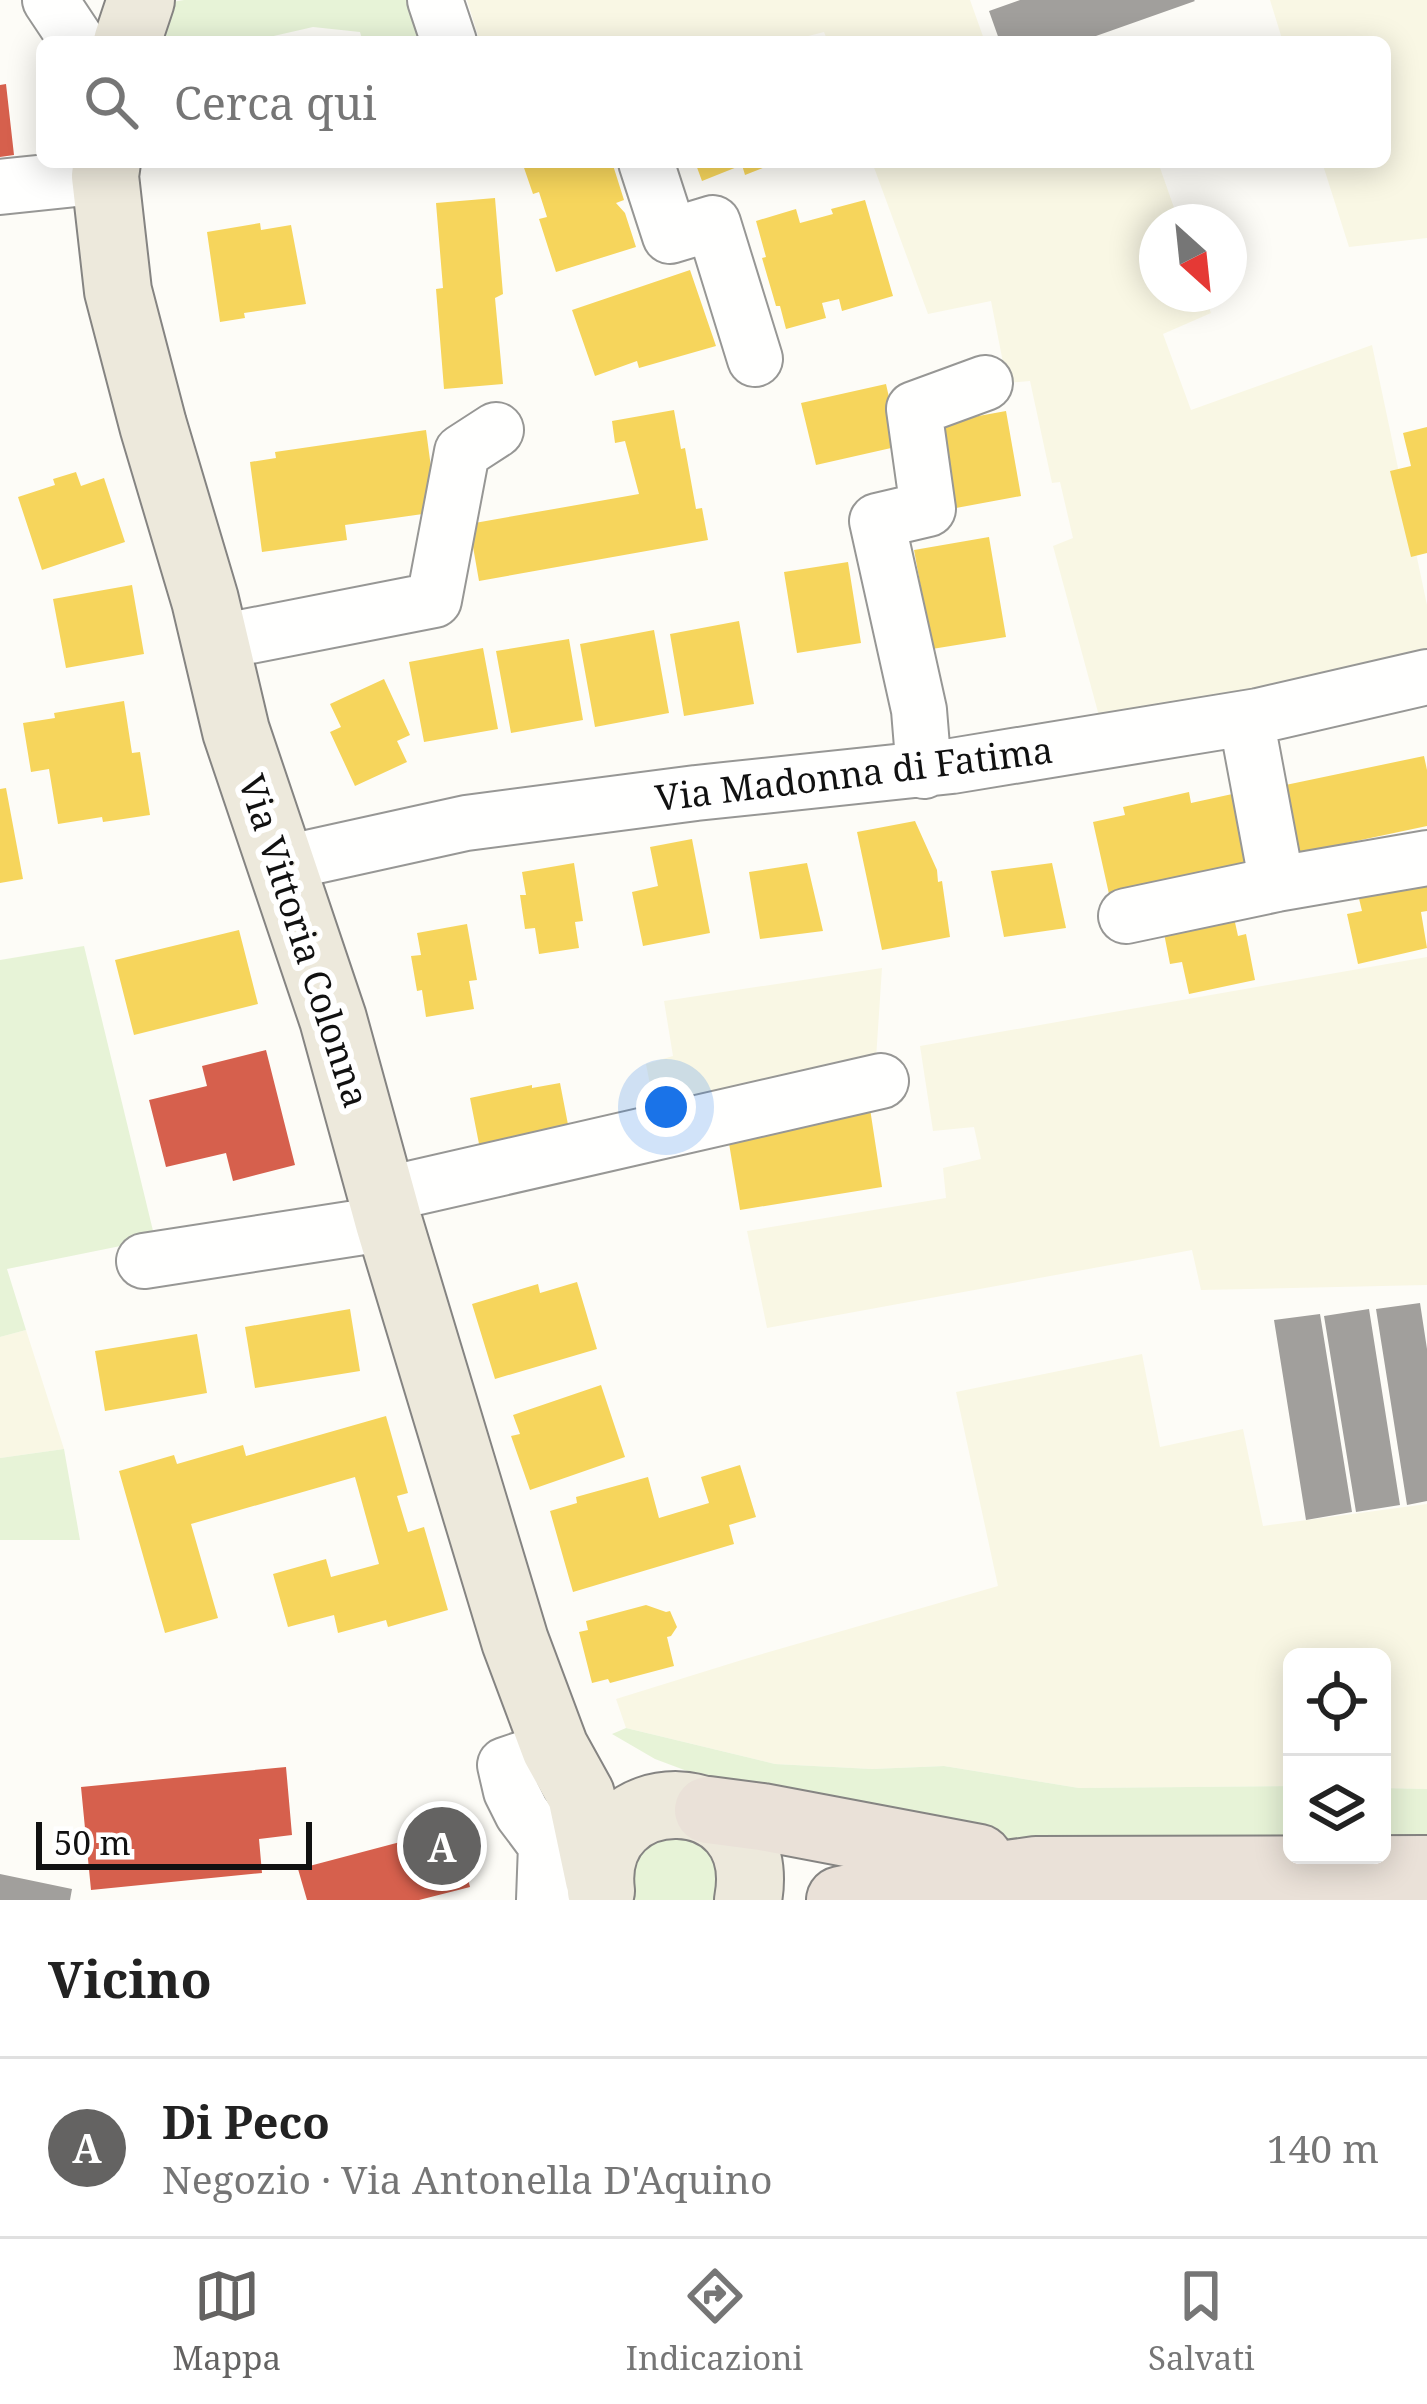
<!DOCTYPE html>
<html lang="it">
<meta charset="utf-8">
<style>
body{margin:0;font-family:"Noto Serif",serif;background:#f2f2f2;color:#222}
.controls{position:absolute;right:36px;bottom:36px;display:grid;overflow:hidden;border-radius:18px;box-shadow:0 6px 30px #0003}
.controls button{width:108px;height:108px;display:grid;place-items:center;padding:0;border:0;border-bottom:3px solid #e0e0e0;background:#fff;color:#222;font:60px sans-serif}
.compass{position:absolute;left:1139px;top:204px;width:108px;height:108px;border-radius:50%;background:#fff;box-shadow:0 6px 30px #0003;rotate:153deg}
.scale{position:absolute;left:36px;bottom:30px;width:276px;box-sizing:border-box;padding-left:12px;border:6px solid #111;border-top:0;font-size:33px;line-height:42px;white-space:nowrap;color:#111;-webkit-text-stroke:9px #fff;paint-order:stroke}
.you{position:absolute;left:666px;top:1107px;width:42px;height:42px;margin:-30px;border:9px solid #fff;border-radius:50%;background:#1a73e8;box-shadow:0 0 0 18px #1a73e833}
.badge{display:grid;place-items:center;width:78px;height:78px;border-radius:50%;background:#646362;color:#fff;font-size:39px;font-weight:700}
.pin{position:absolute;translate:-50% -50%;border:6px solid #fff;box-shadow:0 3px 12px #0006}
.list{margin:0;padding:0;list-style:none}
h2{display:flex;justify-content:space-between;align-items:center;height:156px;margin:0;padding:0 48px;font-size:51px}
h2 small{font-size:39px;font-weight:400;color:#767676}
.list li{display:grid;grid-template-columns:78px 1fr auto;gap:36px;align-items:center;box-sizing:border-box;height:180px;padding:0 48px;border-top:3px solid #e0e0e0}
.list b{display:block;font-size:45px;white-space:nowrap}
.list p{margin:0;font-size:39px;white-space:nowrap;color:#767676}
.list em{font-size:39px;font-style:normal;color:#767676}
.icon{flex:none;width:66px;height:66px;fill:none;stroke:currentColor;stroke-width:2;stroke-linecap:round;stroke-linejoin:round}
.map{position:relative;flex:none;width:1427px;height:1900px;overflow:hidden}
.search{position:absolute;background:#fff;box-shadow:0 6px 30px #0003;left:36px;right:36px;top:36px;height:132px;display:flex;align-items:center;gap:30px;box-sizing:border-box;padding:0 42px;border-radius:18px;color:#767676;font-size:45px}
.sheet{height:336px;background:#fff}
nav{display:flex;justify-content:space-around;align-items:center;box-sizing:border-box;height:168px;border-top:3px solid #e0e0e0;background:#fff;font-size:33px;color:#767676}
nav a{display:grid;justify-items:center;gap:6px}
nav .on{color:#646362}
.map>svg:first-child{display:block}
</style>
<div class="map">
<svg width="1427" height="1900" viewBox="0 0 1427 1900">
<rect width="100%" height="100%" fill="#fdfcf7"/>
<path fill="#f9f7e4" d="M 467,0 L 970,0 L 985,42 L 828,42 L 824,32 L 785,42 L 480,42 Z
M 1270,0 L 1427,0 L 1427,238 L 1349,247 L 1322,162 L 1385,162 L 1385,42 L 1283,42 Z
M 872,162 L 1158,162 L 1179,222 L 1157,222 L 1157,294 L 1204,294 L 1211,313 L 1163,334 L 1191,410 L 1372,345 L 1427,605 L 1427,652 L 1290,683 L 1099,716 L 1053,546 L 1073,538 L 1060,482 L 1052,483 L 1030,381 L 1007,383 L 991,301 L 928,314 Z
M 1427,957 L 1427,1285 L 1201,1290 L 1192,1250 L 767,1328 L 747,1231 L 946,1198 L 943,1168 L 981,1159 L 974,1127 L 933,1131 L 920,1046 Z
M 882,968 L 876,1059 L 655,1111 L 646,1064 L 673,1056 L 664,1001 Z
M 26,1330 L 64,1449 L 0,1458 L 0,1337 Z
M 1142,1354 L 1160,1447 L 1243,1429 L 1263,1526 L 1427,1504 L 1427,1789 L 1382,1788 L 1382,1657 L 1292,1657 L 1292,1786 L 1079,1788 L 944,1766 L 872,1769 L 775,1764 L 626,1728 L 616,1699 L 745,1659 L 998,1586 L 956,1392 Z"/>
<path fill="#e7f3d7" d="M 184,0 L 426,0 L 438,42 L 363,42 L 360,32 L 313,27 L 248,42 L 162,42 L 172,2 Z
M 84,946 L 155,1239 L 7,1269 L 26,1330 L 0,1337 L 0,960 Z
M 64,1449 L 80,1540 L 0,1540 L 0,1458 Z
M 626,1728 L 775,1764 L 872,1769 L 944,1766 L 1079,1788 L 1292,1786 L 1292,1846 L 1077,1846 L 951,1834 L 719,1783 L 655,1759 L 612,1734 Z
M 1382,1788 L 1427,1789 L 1427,1846 L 1382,1846 Z
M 657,1831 L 716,1847 L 723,1900 L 628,1900 L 625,1866 Z"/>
<path fill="#f6d55c" d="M 522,162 L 612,162 L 624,200 L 616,203 L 625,213 L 636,247 L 556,272 L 539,219 L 547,217 L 539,192 L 533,194 Z
M 695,162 L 778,162 L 745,175 L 742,165 L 702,181 Z
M 495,198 L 503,294 L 495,298 L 503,384 L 444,389 L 436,289 L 443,288 L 436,203 Z
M 865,200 L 893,296 L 842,311 L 839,299 L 822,303 L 826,318 L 786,329 L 780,306 L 776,306 L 762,258 L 766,257 L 756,221 L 796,209 L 800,223 L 833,214 L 831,209 Z
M 260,223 L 261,230 L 291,225 L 306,304 L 244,313 L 245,318 L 220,322 L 207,232 Z
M 690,270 L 716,346 L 639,368 L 637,361 L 595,376 L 572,310 Z
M 886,384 L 900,446 L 816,465 L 801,403 Z
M 674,410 L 681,449 L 685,448 L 696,509 L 702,508 L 708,540 L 479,581 L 469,524 L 639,494 L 625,441 L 615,443 L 612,421 Z
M 1006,411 L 1021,496 L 956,508 L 940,423 Z
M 1427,427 L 1427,553 L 1411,557 L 1390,471 L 1411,466 L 1403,433 Z
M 426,430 L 437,512 L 345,525 L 347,540 L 262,552 L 250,462 L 276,458 L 275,452 Z
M 76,472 L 81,486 L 104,478 L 125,542 L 42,570 L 18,497 L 55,485 L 53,479 Z
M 989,537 L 1006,637 L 932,649 L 914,550 Z
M 848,562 L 861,643 L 797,653 L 784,572 Z
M 132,585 L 144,654 L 66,668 L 53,599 Z
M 739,621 L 754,704 L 684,716 L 670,634 Z
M 654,630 L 669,713 L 595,727 L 580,644 Z
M 569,639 L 583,720 L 511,733 L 496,651 Z
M 483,648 L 498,729 L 424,742 L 409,662 Z
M 384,679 L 410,735 L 397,741 L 407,762 L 355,786 L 330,732 L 341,727 L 330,704 Z
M 124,701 L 132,753 L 140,752 L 150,815 L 103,822 L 102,817 L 58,824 L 49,769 L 31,772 L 23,723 L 55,718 L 54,713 Z
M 1424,756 L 1427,770 L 1427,826 L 1290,855 L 1276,787 Z
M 6,788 L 23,879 L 0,883 L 0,789 Z
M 1189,792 L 1191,803 L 1237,793 L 1252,862 L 1109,894 L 1093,822 L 1125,815 L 1123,807 Z
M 915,821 L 937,870 L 938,882 L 942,881 L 950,937 L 882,950 L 857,832 Z
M 692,839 L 710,933 L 643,946 L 632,892 L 658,886 L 650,847 Z
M 574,863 L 583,921 L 575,922 L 579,948 L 539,954 L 535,928 L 525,929 L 520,895 L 526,895 L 522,872 Z
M 807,863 L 823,931 L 760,939 L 749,872 Z
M 1052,863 L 1066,928 L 1004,937 L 991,871 Z
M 1427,876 L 1427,911 L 1421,912 L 1427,948 L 1358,964 L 1347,914 L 1362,911 L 1355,882 Z
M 1231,904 L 1238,936 L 1246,934 L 1255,980 L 1189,994 L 1182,962 L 1170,964 L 1161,918 Z
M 467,924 L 477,980 L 469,981 L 474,1009 L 426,1017 L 422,990 L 417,991 L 411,956 L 421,955 L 417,933 Z
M 239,930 L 258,1004 L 134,1035 L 115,960 Z
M 560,1083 L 570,1135 L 532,1133 L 510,1138 L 510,1142 L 480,1149 L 470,1098 L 532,1085 L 532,1088 Z
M 869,1102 L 882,1187 L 740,1210 L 726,1125 Z
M 577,1282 L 597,1349 L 495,1379 L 472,1304 L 538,1284 L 540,1293 Z
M 350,1309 L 360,1371 L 255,1388 L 245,1327 Z
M 197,1334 L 207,1393 L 105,1411 L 95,1351 Z
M 601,1385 L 625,1457 L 530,1490 L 511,1436 L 520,1434 L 513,1415 Z
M 386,1416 L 408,1493 L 397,1496 L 408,1532 L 424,1527 L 448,1610 L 388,1627 L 386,1620 L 338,1633 L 334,1615 L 288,1627 L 273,1574 L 326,1559 L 331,1577 L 379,1564 L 355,1477 L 191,1524 L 218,1618 L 165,1633 L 119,1471 L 174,1455 L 177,1464 L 243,1445 L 246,1456 Z
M 740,1465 L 756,1517 L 729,1525 L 734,1544 L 573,1592 L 550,1511 L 577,1503 L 576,1497 L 648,1477 L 659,1518 L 709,1503 L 701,1477 Z
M 646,1605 L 666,1612 L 670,1611 L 677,1627 L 671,1636 L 667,1637 L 674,1666 L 610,1683 L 608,1679 L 592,1683 L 579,1632 L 588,1630 L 586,1621 Z"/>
<path fill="#d6604d" d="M 6,84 L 14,155 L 0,157 L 0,85 Z
M 266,1050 L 295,1165 L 233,1181 L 226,1153 L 166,1167 L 149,1100 L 207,1086 L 202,1066 Z
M 286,1767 L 292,1835 L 259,1839 L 262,1873 L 91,1890 L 81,1787 Z
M 430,1827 L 432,1834 L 455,1828 L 470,1887 L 419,1900 L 307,1900 L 298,1869 L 404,1841 L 402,1834 Z"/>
<path fill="#a19f9c" d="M 1020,0 L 1194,0 L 1195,1 L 1079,42 L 1000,42 L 989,11 Z
M 1420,1303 L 1427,1349 L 1427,1501 L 1407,1505 L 1376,1309 Z
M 1369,1309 L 1400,1505 L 1356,1512 L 1324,1316 Z
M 1320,1314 L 1352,1512 L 1306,1520 L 1274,1320 Z
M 0,1874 L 72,1889 L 70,1900 L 0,1900 Z"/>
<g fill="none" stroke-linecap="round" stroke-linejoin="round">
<g stroke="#979795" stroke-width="58">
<path id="minor" d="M 50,0 L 78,42
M 435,0 L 449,42
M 646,162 L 670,236 L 713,223 L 755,359
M 0,187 L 105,176
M 214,643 L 434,600 L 462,452 L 496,430
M 1246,718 L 1277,884
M 924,771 L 919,710 L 877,521 L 928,509 L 914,409 L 985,383
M 280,864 L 466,823 L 696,793 L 952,766 L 1258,716 L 1427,677
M 1126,916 L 1277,884 L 1427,858
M 383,1195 L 881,1081
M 144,1261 L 389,1223
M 544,1900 L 546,1845 L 522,1813 L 511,1791 L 505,1765 L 555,1748"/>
</g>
<g stroke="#858482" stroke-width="70">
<path id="major" d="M 127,42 L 141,0
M 107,162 L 105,176 L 118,291 L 153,425 L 205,600 L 236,731 L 333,1019 L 389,1223 L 515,1641 L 555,1748 L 581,1795 L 599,1880
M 601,1891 C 587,1775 771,1775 748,1900"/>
</g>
<g stroke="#858482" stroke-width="70">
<path id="highway" d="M 708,1810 L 762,1817 L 979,1858
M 840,1900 L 888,1890 L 1036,1870 L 1427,1869"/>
</g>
<use href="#minor" stroke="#fffffe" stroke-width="54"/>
<use href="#major" stroke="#ede9dc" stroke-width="66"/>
<use href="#highway" stroke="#eae1d8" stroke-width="66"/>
</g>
<g text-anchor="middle" stroke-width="12" stroke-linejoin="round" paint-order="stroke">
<g font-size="36" fill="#111" stroke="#fff">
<text transform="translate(854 774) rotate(-7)" y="13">Via Madonna di Fatima</text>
<text transform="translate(304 941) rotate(72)" y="13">Via Vittoria Colonna</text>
</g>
</g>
</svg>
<div class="controls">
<button><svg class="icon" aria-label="locate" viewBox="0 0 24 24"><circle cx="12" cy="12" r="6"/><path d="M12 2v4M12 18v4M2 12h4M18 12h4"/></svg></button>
<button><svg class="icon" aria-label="layers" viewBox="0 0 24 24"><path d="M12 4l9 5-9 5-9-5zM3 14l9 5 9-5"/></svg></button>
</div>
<svg class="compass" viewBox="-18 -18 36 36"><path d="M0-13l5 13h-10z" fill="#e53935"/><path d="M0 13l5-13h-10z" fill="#767676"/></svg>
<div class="scale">50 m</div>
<div class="you"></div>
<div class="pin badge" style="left:442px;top:1846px">A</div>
<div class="search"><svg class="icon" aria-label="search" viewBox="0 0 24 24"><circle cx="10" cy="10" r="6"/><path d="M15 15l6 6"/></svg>Cerca qui</div>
</div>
<section class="sheet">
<h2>Vicino<small></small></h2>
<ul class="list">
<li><span class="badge">A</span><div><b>Di Peco</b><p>Negozio · Via Antonella D'Aquino</p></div><em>140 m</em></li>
</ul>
</section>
<nav>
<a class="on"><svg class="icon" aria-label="map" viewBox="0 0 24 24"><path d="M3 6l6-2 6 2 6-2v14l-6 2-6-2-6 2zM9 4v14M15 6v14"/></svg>Mappa</a>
<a><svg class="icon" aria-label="directions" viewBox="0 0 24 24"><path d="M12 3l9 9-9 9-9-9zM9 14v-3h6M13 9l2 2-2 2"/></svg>Indicazioni</a>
<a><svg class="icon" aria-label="saved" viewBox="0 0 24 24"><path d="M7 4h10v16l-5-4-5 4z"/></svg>Salvati</a>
</nav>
